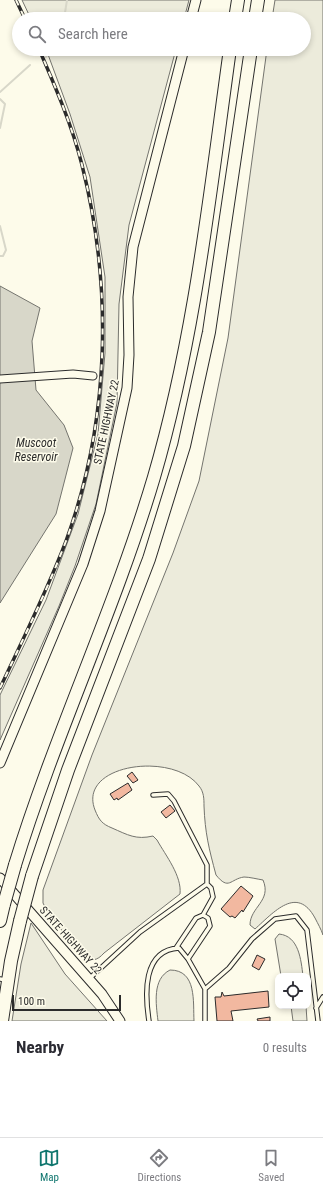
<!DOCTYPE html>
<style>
body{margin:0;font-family:"Roboto Condensed",sans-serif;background:#f2f2f3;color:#2b2b33}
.controls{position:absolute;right:12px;bottom:12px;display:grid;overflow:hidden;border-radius:8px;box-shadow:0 2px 6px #0003}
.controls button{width:36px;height:36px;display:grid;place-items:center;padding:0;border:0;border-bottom:1px solid #e1e1e2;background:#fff;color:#2b2b33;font:20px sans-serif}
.scale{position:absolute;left:12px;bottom:10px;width:109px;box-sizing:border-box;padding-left:4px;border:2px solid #2b2b2b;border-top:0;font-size:11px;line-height:14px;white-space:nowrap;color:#2b2b2b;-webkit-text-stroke:3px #fdfbea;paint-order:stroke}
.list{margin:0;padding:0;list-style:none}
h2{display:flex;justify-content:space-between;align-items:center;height:52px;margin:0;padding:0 16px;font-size:17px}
h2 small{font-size:13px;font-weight:400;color:#7c7c81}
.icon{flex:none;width:22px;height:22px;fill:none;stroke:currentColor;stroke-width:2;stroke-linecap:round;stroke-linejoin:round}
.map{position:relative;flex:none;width:323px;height:1021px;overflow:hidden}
.search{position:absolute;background:#fff;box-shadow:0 2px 6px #0003;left:12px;right:12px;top:12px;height:44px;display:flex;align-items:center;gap:10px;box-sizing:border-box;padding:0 14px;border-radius:22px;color:#7c7c81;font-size:15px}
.sheet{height:116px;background:#fff}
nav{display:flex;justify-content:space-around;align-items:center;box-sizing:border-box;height:56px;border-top:1px solid #e1e1e2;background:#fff;font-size:11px;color:#7c7c81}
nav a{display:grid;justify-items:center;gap:2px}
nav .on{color:#0f766e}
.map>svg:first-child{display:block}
</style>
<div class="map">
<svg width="323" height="1021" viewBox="0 0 323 1021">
<rect width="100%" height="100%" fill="#fdfbea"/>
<path fill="#ecebdb" stroke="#74746e" d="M 22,0 L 189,0 L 184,19 L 31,19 Z
M 275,0 L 323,0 L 323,935 C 321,929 318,924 315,918 C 297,885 274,912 255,929 L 250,925 C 250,907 272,901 263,880 C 257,879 249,877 244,877 C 230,879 229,891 216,875 C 209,849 205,833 204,806 C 204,799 204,792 199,786 C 173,751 77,764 95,810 C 99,820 102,824 112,828 C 128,835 136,840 153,836 L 157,840 C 166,856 182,876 180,894 L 104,953 C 97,961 91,962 81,956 L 46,909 L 43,903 L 43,890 L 92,755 L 173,553 L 199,481 L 228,338 L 267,49 L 304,49 L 304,19 L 272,19 Z
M 46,49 L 176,49 L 129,225 L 119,304 L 117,403 L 96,504 L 75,566 L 59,606 L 0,740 L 0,695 L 46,600 L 78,514 L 98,434 L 105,353 L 105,277 L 90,177 L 70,114 Z
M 31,923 L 65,974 L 107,1021 L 12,1021 L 21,964 Z
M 279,934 C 299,936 301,960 303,976 L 281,976 L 275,939 Z
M 170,970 C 197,970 193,1002 194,1021 L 158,1021 C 156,1004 152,979 170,970 Z
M 291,1006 L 306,1006 L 307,1021 L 293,1021 Z"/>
<path fill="#d8d7c9" stroke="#74746e" d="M 0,286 L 40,308 L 32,341 L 36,390 L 64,425 L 73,448 L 56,514 L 0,603 Z"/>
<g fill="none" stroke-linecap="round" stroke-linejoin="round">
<path stroke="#d8d7c9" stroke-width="2" d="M 64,19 L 67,0
M 46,57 L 52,49
M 0,92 L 30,65
M 0,99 L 5,104 L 0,128
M 0,226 L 6,250 L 3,256 L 0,256"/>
</g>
<path fill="#f2b8a0" stroke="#2b2b2b" d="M 132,772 L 138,780 L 133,783 L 127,776 Z
M 128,783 L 132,790 L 118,800 L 117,798 L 114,800 L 110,794 Z
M 170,805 L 175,811 L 166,818 L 161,812 Z
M 241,886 L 253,896 L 243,912 L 242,910 L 235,918 L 232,916 L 230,917 L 221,909 Z
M 257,955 L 265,959 L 259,970 L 252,966 Z
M 268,991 L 269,1007 L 231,1011 L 233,1021 L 217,1021 L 215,997 L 221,997 L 222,992 L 224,996 Z
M 270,1017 L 270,1021 L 258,1021 L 257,1019 Z"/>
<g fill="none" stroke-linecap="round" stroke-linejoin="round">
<g stroke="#2b2b2b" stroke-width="5.5">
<path id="lane" d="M 153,795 L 168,794 L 174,801 L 207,865 L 207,884
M 176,948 L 196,918 L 203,915 L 208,918 L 210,926 L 188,959
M 90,978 L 140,932 L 207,884 L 211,888 L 213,897 L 203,915
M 0,979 L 7,980
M 205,989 L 229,968 L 252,939 L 275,919 L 296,916 L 307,930 L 318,1021
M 316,1008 L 323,997
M 149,1021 C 145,995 142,950 179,948 L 188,959 L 205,989 L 205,1021"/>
</g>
<g stroke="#2b2b2b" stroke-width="9">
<path id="street" d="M 0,379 L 73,374 L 93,376"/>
</g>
<g stroke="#2b2b2b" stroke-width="11">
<path id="secondary" d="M 191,19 L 196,0
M 0,763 L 83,564 L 100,511 L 127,388 L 129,355 L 128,297 L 133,247 L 184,49
M 0,878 L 102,994 L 120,1021"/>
</g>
<g stroke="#2b2b2b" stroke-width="14">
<path id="highway" d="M 235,19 L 238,0
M 255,19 L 258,0
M 15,865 C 55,734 115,609 154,477 C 195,337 210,192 230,49
M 32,876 L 68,770 L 149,559 L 184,446 L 209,332 L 251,49
M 0,921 L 4,904
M 2,1021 L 11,961 L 20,921"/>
</g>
<use href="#lane" stroke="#fdfbea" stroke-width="3.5"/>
<use href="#street" stroke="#fdfbea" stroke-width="7"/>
<use href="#secondary" stroke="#fdfbea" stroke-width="9"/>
<use href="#highway" stroke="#fdfbea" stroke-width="12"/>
<g stroke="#2b2b2b" stroke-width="3.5">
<path id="rail" d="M 16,0 L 25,19
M 0,688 C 23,639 47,591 66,541 C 110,421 113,288 82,165 C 72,125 55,86 39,49"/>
</g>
<use href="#rail" stroke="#fdfbea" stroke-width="2" stroke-dasharray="6" stroke-linecap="butt"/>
<g stroke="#2b2b2b" stroke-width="14" stroke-linecap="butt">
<path id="highway-bridge" d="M 4,904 L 15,865
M 20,921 L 32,876"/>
</g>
<use href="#highway-bridge" stroke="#fdfbea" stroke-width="12"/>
</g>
<g text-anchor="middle" stroke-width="3" stroke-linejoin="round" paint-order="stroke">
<g font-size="11" fill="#2b2b2b" stroke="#fdfbea">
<text transform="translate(106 422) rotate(-78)" y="4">STATE HIGHWAY 22</text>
<text transform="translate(71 940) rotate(48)" y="4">STATE HIGHWAY 22</text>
</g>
<g font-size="12" font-style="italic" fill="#2b2b2b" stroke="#fdfbea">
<text x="36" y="447">Muscoot<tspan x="36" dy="14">Reservoir</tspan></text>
</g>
</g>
</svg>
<div class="controls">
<button><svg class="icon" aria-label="locate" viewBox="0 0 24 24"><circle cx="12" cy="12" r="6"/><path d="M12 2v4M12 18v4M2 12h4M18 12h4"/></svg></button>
</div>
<div class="scale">100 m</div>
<div class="search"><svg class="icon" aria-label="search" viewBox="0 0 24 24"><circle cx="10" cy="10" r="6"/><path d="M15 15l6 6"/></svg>Search here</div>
</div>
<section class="sheet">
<h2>Nearby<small>0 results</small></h2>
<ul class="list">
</ul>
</section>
<nav>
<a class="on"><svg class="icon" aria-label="map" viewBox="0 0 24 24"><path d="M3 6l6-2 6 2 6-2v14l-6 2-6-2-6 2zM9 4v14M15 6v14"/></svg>Map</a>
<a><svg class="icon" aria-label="directions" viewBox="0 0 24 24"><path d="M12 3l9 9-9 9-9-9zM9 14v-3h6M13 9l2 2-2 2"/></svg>Directions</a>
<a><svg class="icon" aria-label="saved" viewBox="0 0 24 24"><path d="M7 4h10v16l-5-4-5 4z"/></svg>Saved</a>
</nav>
